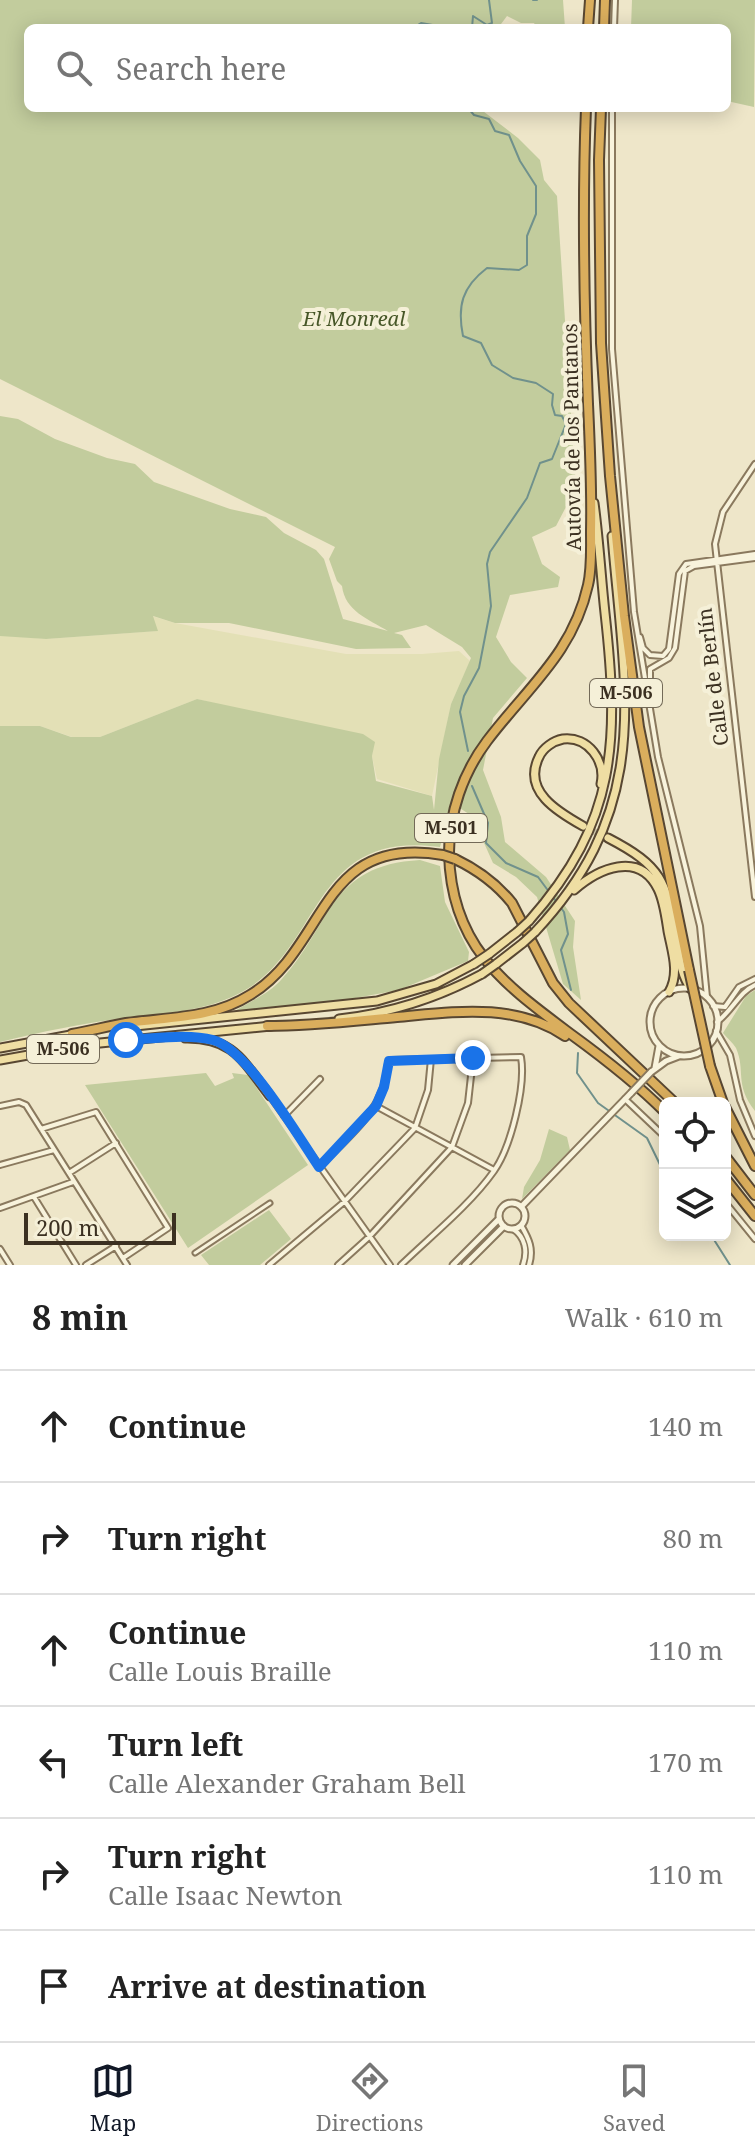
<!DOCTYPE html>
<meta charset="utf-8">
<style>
body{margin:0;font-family:"Noto Serif",serif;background:#f2f2f2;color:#222}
.controls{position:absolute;right:24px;bottom:24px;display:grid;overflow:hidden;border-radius:12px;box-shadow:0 4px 20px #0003}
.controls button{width:72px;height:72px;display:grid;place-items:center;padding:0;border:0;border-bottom:2px solid #e0e0e0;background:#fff;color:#222;font:40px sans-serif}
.scale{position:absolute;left:24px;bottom:20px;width:152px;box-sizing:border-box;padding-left:8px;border:4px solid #3b3021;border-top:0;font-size:22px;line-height:28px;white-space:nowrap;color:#3b3021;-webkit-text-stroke:6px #f5f0d8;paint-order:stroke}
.stop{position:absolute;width:24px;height:24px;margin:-18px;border:6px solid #1a73e8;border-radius:50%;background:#fff}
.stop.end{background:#1a73e8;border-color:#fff;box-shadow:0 2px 8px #0008}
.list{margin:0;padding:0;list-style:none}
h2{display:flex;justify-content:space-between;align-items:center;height:104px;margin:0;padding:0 32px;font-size:34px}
h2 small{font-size:26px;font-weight:400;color:#767676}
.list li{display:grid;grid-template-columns:52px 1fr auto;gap:24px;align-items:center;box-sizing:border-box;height:112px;padding:0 32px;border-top:2px solid #e0e0e0}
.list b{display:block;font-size:30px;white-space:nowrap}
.list p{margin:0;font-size:26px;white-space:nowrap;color:#767676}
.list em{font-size:26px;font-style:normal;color:#767676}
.icon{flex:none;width:44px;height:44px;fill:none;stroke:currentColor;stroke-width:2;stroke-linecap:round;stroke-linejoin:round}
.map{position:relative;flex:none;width:755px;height:1265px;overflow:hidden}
.search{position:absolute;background:#fff;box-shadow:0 4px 20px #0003;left:24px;right:24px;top:24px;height:88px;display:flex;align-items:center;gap:20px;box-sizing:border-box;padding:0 28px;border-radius:12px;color:#767676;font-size:30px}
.sheet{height:776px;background:#fff}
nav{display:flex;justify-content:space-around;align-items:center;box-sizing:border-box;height:112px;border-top:2px solid #e0e0e0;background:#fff;font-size:22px;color:#767676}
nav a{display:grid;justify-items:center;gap:4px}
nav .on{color:#111827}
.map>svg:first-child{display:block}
</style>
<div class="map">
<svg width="755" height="1265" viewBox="0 0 755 1265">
<rect width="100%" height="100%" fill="#eee6c9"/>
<path fill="#e3e0b6" d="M 152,616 L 175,623 L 346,654 L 422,654 L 459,651 L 470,661 L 451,704 L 432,796 L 377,779 L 372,756 L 374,742 L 197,699 L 100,737 L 72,737 L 40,726 L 0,726 L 0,635 L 46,639 L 157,631 Z"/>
<path fill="#c2cc9d" d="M 0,0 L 563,0 L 565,28 L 537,28 L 534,23 L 521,23 L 507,16 L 498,28 L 28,28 L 28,108 L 479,108 L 518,138 L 540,160 L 544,180 L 557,196 L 575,477 L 568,503 L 556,526 L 532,537 L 542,564 L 560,577 L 558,587 L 510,595 L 496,637 L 511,662 L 527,678 L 493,718 L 483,770 L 501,817 L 505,842 L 546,877 L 575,921 L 573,947 L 581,1000 L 563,984 L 537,897 L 516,877 L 493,863 L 472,816 L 452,803 L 440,847 C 308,829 324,951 238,994 C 202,1012 164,1013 125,1018 C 83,1023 41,1032 0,1042 L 0,726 L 40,726 L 71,737 L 100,737 L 197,699 L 363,734 L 375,742 L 372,756 L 376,781 L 432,796 L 434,810 L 439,759 L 451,704 L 471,658 L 462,647 L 426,625 L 394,633 L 402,635 L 411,648 L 356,649 L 229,623 L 175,623 L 153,616 L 158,631 L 46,639 L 0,636 L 0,416 L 18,419 L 55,439 L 107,458 L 135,464 L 154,482 L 230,509 L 266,517 L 284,533 L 316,550 L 324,559 L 343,619 L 388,631 C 368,619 345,611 342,586 L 337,581 L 329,559 L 335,547 L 0,379 Z
M 632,0 L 755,0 L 754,107 L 727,101 L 727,28 L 631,28 Z
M 420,860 L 440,866 L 445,902 L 469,952 L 468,961 L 399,990 L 339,1001 L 235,1011 C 249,1002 270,993 281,980 C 332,925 328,865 420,860 Z
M 755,990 L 755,1111 C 734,1084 746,1071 736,1048 C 733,1043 727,1038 723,1033 L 746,996 Z
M 206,1073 L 215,1086 L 234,1078 L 232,1073 L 248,1075 L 308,1165 L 188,1248 L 85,1085 Z
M 549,1129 L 567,1137 L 570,1150 L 522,1199 L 524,1187 L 540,1160 Z
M 269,1210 L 291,1239 L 260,1265 L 209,1265 L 201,1255 Z"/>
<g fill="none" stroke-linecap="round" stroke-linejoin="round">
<path stroke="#70918c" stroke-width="2" d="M 533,0 L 537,0
M 413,28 L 421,23 L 450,28
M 472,28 L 473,16 L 487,25 L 492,23 L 489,0
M 468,108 L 474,115 L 489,119 L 495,131 L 509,135 L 520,161 L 536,186 L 536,214 L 527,236 L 527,265 L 519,270 L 487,268 C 462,287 457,306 463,336 L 481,343 L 492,365 L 513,378 L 536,383 L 553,394 L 552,405 L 555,415 L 562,416 L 566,424 L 552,459 L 540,463 L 527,498 L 490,552 L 487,564 L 491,606 L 479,668 L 464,696 L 460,712 L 468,751
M 472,786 L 488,823 L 486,843 L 506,863 L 538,877 L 564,912 L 568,934 L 561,950 L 571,990
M 578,1053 L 577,1073 L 598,1103 L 647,1138 L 665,1175
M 711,1235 L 730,1265"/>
<path stroke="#cac2a7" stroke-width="7" stroke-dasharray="7 3.5" stroke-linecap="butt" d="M 584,827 L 608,838"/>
<g stroke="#8a795e" stroke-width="7">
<path id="pedestrian" d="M 195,1253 L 270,1203"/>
</g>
<g stroke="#8a795e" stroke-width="8">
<path id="minor" d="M 614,28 L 615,0
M 612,108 L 612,349 L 634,612 L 658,757 L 700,926 L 707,997
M 755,464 L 723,512 L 715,544 L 755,897
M 640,637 L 643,648 L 650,655 L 663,656 L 669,649 L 679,574 L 686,564 L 755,554
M 650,695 L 650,669 L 669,658 L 675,648 L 685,571 L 694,566 L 755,558
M 713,1006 L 725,1007 L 739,987 L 755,979
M 717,1022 C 733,1010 739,992 755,985
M 716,1031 L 730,1055 L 740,1100 L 755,1136
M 270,1096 L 390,1265
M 625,1099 L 665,1137
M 0,1106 L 19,1102 L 26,1105 L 127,1265
M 376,1106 L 494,1170
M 284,1116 L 320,1079
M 41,1129 L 96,1112 L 168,1228 L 123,1258
M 0,1165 L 54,1150
M 319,1167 C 350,1135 385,1110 388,1063 L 391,1060 L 521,1057 C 526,1086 511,1147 494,1171 C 470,1205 431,1236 401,1265
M 69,1173 L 116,1143
M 34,1197 L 76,1265
M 725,1202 L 755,1239
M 0,1208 L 73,1182
M 521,1225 C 529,1239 534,1249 529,1265
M 513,1229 C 525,1237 528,1251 523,1265
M 0,1249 L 10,1265
M 86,1265 L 116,1246
M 269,1265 L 344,1202 L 415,1128 L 428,1090 L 431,1059
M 338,1265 L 369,1237 L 452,1147 L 468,1103 L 473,1058"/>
</g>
<g stroke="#8a795e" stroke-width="9">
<path id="tertiary" d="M650 1022a34 34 0 1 1 68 0a34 34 0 1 1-68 0Z
M 655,1068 L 659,1046
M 651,1072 L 666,1061 L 679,1056
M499 1216a13 13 0 1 1 26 0a13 13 0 1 1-26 0Z
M 521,1207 L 631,1093
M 453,1265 L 499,1219
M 465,1265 L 504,1226"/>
</g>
<g stroke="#584732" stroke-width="11">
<path id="primary" d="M 583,826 C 558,812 522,791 539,757 C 543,748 553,741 563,739 C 588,736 606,761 601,784
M 608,838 C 668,869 666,885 678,948 C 680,963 682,976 691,989
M 574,890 C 598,869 639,850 658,889 C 664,901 666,918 668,931 C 672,952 680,973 669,992
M 529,921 C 618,821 619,739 605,613 C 601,576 599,539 594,503
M 535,932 C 654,805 625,693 612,536
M 489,954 L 517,932
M 496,964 L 523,943
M 339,1019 C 391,1013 436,999 482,974
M 116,1028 L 377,1001 L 436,984 L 474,964
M 185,1038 C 233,1037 243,1061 270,1096
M 0,1048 L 76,1034
M 0,1060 L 90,1044 L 271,1026"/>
</g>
<g stroke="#584732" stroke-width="12">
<path id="motorway" d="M 588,28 L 590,0
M 604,28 L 605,0
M 586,108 C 582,207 584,305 588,404 C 590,447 592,489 591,531 C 591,549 592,568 588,585 C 573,653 527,688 487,741 C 463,773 449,813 449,853 C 451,947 504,984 572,1035 C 605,1059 636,1083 665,1112
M 601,108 L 599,160 L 601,343 L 610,476 L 624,616 L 639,727 L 689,970
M 455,859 C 478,870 496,883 512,903 L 553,983 L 569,1003 L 675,1103
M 267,1026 C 311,1026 353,1021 397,1017 C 453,1012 515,1002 565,1036
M 72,1034 C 90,1031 108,1026 126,1023 C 168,1017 212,1019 250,995 C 329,947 318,834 443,855
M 710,1066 L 723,1103
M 725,1107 L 755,1166
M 725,1156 L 755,1195
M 725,1178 L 755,1216"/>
</g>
<use href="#pedestrian" stroke="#f8f3dc" stroke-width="3"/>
<use href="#minor" stroke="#f8f3dc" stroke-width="4"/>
<use href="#tertiary" stroke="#f8f3dc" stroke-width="5"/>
<use href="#primary" stroke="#efdea3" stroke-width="7"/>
<use href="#motorway" stroke="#daae5d" stroke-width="8"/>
<g stroke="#8a795e" stroke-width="9" stroke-linecap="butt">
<path id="tertiary-bridge" d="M 631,1093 L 651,1072"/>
</g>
<g stroke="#584732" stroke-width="11" stroke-linecap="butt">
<path id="primary-bridge" d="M 517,932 L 529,921
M 523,943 L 535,932
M 474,964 L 489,954
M 482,974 L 496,964"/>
</g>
<g stroke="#584732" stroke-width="12" stroke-linecap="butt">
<path id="motorway-bridge" d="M 443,855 L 455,859
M 689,970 L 710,1066"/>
</g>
<use href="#tertiary-bridge" stroke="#f8f3dc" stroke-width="5"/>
<use href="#primary-bridge" stroke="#efdea3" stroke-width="7"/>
<use href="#motorway-bridge" stroke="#daae5d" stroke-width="8"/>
</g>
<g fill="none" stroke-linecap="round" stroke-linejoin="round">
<path stroke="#1a73e8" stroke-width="10" d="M 126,1040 C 153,1039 187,1033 213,1040 C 247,1049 298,1136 319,1167 L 376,1106 L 384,1087 L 389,1061 L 473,1058"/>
</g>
<g text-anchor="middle" stroke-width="8" stroke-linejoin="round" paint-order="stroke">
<g fill="#f5f0d8" stroke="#736a58" stroke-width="2">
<rect x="590" y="679" width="72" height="28" rx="6"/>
<rect x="415" y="814" width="72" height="28" rx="6"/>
<rect x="27" y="1035" width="72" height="28" rx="6"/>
</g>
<g font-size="18" font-weight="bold" fill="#3b3021">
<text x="626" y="699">M-506</text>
<text x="451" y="834">M-501</text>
<text x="63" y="1055">M-506</text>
</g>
<g font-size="20" font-style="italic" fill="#475728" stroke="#f5f0d8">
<text x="354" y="326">El Monreal</text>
</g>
<g font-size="20" fill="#3b3021" stroke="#f5f0d8">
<text transform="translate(572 437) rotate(-91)" y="7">Autovía de los Pantanos</text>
<text transform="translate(713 677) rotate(-97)" y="7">Calle de Berlín</text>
</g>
</g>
</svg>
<div class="controls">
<button><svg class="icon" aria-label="locate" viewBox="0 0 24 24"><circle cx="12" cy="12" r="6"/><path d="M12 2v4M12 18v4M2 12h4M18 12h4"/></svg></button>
<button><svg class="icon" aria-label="layers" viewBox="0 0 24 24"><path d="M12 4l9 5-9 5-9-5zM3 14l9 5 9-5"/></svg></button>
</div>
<div class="scale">200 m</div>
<div class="stop" style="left:126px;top:1040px"></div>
<div class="stop end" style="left:473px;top:1058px"></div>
<div class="search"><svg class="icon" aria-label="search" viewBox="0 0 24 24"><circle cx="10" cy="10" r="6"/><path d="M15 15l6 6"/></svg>Search here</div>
</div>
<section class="sheet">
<h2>8 min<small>Walk · 610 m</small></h2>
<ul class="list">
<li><svg class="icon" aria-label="ahead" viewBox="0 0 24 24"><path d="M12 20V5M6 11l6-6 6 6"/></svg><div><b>Continue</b></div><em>140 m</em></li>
<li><svg class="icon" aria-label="right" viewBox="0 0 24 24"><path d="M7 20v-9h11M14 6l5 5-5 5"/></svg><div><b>Turn right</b></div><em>80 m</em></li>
<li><svg class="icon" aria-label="ahead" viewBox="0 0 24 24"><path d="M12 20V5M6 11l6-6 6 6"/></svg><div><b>Continue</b><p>Calle Louis Braille</p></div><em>110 m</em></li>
<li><svg class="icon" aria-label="left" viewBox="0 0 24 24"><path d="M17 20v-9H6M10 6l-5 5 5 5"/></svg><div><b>Turn left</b><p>Calle Alexander Graham Bell</p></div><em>170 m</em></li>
<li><svg class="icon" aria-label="right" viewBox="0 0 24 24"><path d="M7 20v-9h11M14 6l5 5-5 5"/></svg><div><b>Turn right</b><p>Calle Isaac Newton</p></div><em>110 m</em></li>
<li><svg class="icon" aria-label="arrive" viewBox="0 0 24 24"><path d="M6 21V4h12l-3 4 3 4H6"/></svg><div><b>Arrive at destination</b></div></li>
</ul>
</section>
<nav>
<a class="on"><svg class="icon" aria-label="map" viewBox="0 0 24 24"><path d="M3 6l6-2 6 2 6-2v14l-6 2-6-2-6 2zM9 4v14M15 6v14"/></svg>Map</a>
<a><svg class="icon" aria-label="directions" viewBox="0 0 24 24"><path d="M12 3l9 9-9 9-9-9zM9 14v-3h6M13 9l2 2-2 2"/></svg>Directions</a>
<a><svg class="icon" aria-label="saved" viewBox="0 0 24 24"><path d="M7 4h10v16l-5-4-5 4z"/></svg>Saved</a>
</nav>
